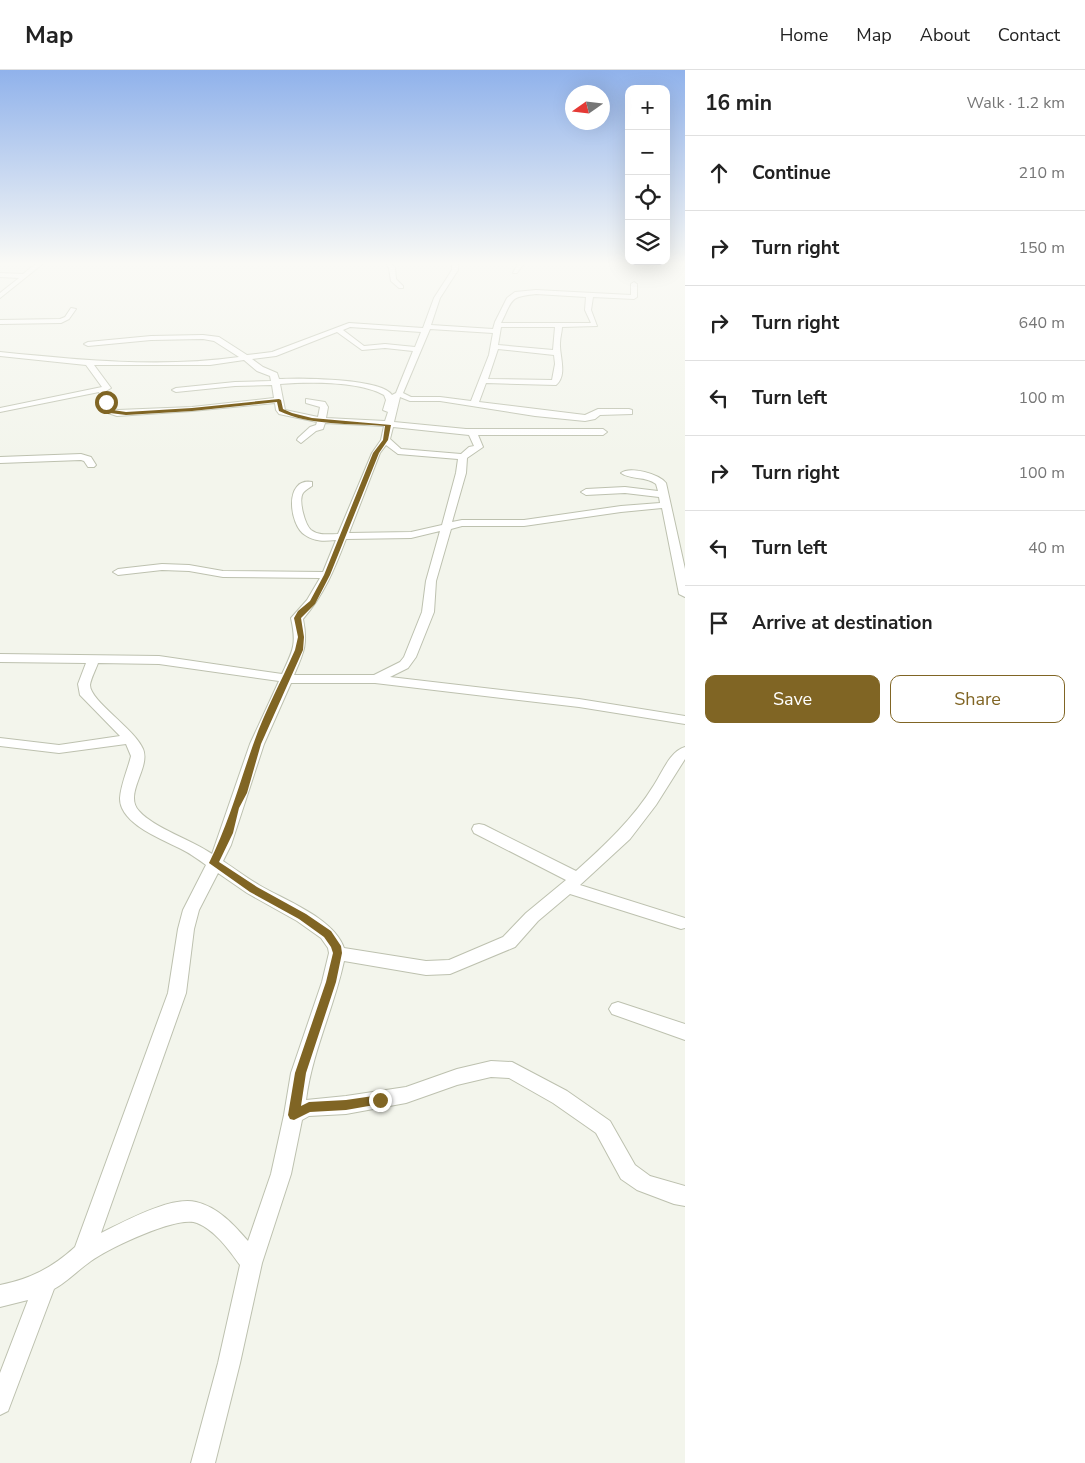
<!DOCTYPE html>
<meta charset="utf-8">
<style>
body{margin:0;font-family:"Nunito Sans",sans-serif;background:#f2f2f2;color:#222}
.controls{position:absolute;right:15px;top:15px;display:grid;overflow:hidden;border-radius:10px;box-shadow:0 5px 20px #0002}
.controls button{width:45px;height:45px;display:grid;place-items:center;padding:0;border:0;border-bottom:1px solid #e0e0e0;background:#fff;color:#222;font:25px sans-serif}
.compass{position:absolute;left:565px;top:15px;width:45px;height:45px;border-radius:50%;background:#fff;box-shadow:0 5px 20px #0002;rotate:256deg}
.stop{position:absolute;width:15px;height:15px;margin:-11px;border:4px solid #806524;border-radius:50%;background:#fff}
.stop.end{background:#806524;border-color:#fff;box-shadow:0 1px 5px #0008}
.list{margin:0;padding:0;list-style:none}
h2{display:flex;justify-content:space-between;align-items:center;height:65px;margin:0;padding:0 20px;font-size:21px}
h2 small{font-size:16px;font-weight:400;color:#767676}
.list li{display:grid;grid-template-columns:32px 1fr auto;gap:15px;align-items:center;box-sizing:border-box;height:75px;padding:0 20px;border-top:1px solid #e0e0e0}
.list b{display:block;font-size:19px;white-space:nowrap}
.list em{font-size:16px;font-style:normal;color:#767676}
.actions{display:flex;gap:10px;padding:15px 20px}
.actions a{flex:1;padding:11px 0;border:1px solid #806524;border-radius:10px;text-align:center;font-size:18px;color:#806524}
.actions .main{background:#806524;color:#fff}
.icon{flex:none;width:28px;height:28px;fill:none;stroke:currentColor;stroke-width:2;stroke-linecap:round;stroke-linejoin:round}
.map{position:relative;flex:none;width:685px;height:1393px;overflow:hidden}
header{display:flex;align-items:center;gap:30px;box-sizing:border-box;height:70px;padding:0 25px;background:#fff;border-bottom:1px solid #e0e0e0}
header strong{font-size:24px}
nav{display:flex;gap:28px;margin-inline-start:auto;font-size:18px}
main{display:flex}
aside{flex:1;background:#fff}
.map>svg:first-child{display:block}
</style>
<header>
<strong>Map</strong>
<nav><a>Home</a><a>Map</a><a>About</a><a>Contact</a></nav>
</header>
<main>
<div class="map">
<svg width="685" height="1393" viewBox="0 0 685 1393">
<rect width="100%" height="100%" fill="#f3f5ec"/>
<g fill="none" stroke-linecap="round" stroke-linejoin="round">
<g stroke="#bdc1af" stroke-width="2">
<path id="minor" d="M 38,192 L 45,192 L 0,228 L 0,223 L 19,208 L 0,207 L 0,203 L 23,204 Z
M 385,192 L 391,192 L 395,198 L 396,209 L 403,216 L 403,218 L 399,218 L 391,211 L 389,198 Z
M 452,192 L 458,192 L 458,200 L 440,228 L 431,255 L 493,259 L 495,252 L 507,228 L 515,222 L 536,220 L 631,225 L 631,214 L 634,212 L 637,214 L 637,227 L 634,229 L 593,227 L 591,240 L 597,256 L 562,257 C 562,262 560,267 560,273 C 559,285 568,305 556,315 L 486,313 L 479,332 L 585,345 L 598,339 L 629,339 L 632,340 L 632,344 L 600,345 L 595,349 L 585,351 L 535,346 L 440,331 L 410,331 L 400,327 L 394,352 L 466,359 L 603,359 L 607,362 L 603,365 L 478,365 L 483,377 L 467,388 L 466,403 L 452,452 L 462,450 L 524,450 L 621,436 L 660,433 L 659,427 L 625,423 L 586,425 L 581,422 L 586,419 L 625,417 L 658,421 L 656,414 C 646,406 631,410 621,403 C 630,396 659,404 666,413 L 685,499 L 685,527 L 679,524 L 662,438 L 621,442 L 524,456 L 462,456 L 451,459 L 436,511 L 434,542 L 416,587 L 408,598 L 390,607 L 579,629 L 685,646 L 685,654 L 579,637 L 375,613 L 291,613 L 264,674 L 231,775 L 223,791 C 235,799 247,808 259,815 C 284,830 334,848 344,878 L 426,891 L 449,890 L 503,867 L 526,843 L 566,810 L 474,763 L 472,759 L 474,755 L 479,754 L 484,755 L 576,801 C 605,775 633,749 654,715 C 662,703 670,681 685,677 L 685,689 L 656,735 L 630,769 L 580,815 L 685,848 L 685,858 L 681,859 L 570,824 L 538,851 L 515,877 L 450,904 L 426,905 L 344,891 C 334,938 312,982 306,1030 L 346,1026 L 406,1017 L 457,999 L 491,991 L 512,992 L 567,1021 L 610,1051 L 635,1095 L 650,1106 L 685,1116 L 685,1136 L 674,1134 L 637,1120 L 621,1109 L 596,1063 L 553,1033 L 509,1008 L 491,1007 L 457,1015 L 406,1033 L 346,1044 L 309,1046 L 302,1050 L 291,1104 L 262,1193 L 240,1293 L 215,1393 L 191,1393 L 218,1293 L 240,1195 C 229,1180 215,1160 197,1153 C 177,1145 108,1179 91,1191 C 78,1200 68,1211 54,1219 L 8,1341 L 0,1345 L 0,1303 L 28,1230 L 0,1237 L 0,1215 C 30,1209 52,1198 75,1177 L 168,923 L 178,859 L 183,840 L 206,795 C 199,790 191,784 183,780 C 164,770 119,754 120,728 C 121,714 128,699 131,686 L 126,674 L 59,683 L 0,676 L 0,668 L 59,675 L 120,666 L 80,625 L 78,614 L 86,593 L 0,592 L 0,584 L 159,586 L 282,604 C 293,580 297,575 291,548 L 307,530 L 320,508 L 223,507 L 189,501 L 162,500 L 118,505 L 113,502 L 118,499 L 162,494 L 189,495 L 223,501 L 323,502 L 336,470 C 325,471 315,472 305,465 C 289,455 284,407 312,412 L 312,416 C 309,418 305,420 303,423 C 298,430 305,455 311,460 C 319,466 329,464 338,464 L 372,383 L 381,370 L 384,356 L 325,353 L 323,359 L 316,361 L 301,373 L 297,370 L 298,368 L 310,357 L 316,355 L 317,352 L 279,344 L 276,340 L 275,333 L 192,341 L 117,346 L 108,343 L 99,322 L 0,342 L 0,338 L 102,317 L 86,295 L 0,286 L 0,282 C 79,290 160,298 239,287 L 214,271 L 203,269 L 151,270 L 88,276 L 84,274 L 88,272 L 151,266 L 203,265 L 219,267 L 247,285 L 272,282 L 349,253 L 423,258 L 434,228 L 452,200 ZM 536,224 L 586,227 L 585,240 L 591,253 L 501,253 C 513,229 509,227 536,224 ZM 350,257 L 421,262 L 415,277 L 385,274 L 364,276 L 343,260 ZM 501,257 L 555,257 L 553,280 L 498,275 ZM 430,259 L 493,263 L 489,285 L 471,331 L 440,327 L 411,327 L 403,323 ZM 337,262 L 362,280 L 385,278 L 413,281 L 396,323 L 392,325 C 382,308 299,308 279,309 L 277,303 L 263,297 L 252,289 L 276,286 ZM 498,279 L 554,285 L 555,294 L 552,310 L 488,309 ZM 244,290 L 257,301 L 270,306 L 271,311 L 235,312 L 176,318 L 172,320 L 176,322 L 235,316 L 272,315 L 274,328 L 192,337 L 118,340 L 114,339 L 106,321 L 111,318 L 94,295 L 210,295 ZM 280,314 C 309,312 358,311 384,325 L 386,330 L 383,340 L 388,342 L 385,351 L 326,348 L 328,337 L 325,332 L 306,329 L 306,333 L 320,337 L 318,347 L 285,340 ZM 393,357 L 469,365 L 474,376 L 469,377 L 461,384 L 401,379 L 390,369 ZM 386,375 L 398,384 L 458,389 L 456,403 L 442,455 L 411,462 L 349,463 L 380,383 ZM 440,461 L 426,511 L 422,542 L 404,587 L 400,592 L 374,605 L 294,605 C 304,582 308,574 303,549 C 324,525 335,498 346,469 L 411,468 ZM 98,593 L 159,594 L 279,611 L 250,674 L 212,784 C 192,770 154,758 139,741 C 123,724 151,698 143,679 C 135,659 90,631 90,615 C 91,608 96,599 98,593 ZM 218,803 L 247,823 L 297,851 L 321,868 L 328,878 L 329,883 L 322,912 L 291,1003 L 284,1045 L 271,1104 L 248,1171 C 234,1155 218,1137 196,1132 C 170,1126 124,1152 101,1163 L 186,923 L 194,859 L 199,840 Z
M 519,192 L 525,192 L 517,203 L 513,203 Z
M 71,238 L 76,239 L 69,249 L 61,253 L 0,254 L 0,250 L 60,249 L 65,247 Z
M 81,384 L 91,387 L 96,395 L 94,397 L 88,397 L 84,391 L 81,390 L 0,393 L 0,387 Z
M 618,932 L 685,954 L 685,970 L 612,944 L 609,939 L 612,934 Z"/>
</g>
<use href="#minor" fill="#fff" fill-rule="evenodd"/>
</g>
<linearGradient id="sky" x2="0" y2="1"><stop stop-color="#90b2eb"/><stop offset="0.5" stop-color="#fafaf6"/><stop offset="1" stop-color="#fafaf6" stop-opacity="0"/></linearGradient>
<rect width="685" height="387" fill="url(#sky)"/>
<path fill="#806524" d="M 279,329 L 281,330 L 283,339 L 292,343 L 312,348 L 391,355 L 388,370 L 379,383 L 330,505 L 315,534 L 301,548 L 304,567 L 303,580 L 261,674 L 247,723 L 239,738 L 233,763 L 219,792 L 257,817 L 306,844 L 331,861 L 341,876 L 342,883 L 336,912 L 306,1003 L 301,1036 L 309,1032 L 346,1030 L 380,1025 L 384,1026 L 385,1030 L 384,1033 L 380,1034 L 346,1040 L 310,1042 L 294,1050 L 290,1049 L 288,1045 L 295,1003 L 326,912 L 333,883 L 331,877 L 324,867 L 299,849 L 250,822 L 209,793 C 228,755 239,715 253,675 C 264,643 281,612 295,580 L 298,567 L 294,548 L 298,541 L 310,531 L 324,505 L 373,383 L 383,370 L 385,356 C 351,353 310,356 279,341 L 277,332 L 192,341 L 126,345 L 110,343 L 104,332 L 108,331 L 113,340 L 126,342 L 192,338 Z"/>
</svg>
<div class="controls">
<button>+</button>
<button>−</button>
<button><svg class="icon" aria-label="locate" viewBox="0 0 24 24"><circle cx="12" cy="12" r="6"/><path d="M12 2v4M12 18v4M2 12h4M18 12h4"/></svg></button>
<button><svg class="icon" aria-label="layers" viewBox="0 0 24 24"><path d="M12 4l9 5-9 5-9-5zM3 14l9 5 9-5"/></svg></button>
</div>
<svg class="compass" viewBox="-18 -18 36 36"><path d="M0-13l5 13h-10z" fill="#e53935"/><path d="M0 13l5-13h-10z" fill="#767676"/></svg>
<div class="stop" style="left:106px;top:332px"></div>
<div class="stop end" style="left:380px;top:1030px"></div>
</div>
<aside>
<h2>16 min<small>Walk · 1.2 km</small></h2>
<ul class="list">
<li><svg class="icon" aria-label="ahead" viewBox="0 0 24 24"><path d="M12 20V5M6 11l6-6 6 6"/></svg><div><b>Continue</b></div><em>210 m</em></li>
<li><svg class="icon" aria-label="right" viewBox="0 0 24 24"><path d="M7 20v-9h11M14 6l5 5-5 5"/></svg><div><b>Turn right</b></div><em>150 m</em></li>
<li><svg class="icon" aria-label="right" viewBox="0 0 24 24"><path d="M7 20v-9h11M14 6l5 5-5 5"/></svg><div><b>Turn right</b></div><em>640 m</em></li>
<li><svg class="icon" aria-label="left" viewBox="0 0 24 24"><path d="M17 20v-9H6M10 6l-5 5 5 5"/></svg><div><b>Turn left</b></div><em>100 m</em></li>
<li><svg class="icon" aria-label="right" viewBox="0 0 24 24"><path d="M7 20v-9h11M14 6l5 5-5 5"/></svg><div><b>Turn right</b></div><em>100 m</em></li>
<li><svg class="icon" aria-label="left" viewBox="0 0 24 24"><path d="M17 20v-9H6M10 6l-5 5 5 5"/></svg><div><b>Turn left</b></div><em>40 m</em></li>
<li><svg class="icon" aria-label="arrive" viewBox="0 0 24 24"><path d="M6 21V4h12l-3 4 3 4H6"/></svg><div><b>Arrive at destination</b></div></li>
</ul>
<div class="actions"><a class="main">Save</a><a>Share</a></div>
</aside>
</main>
